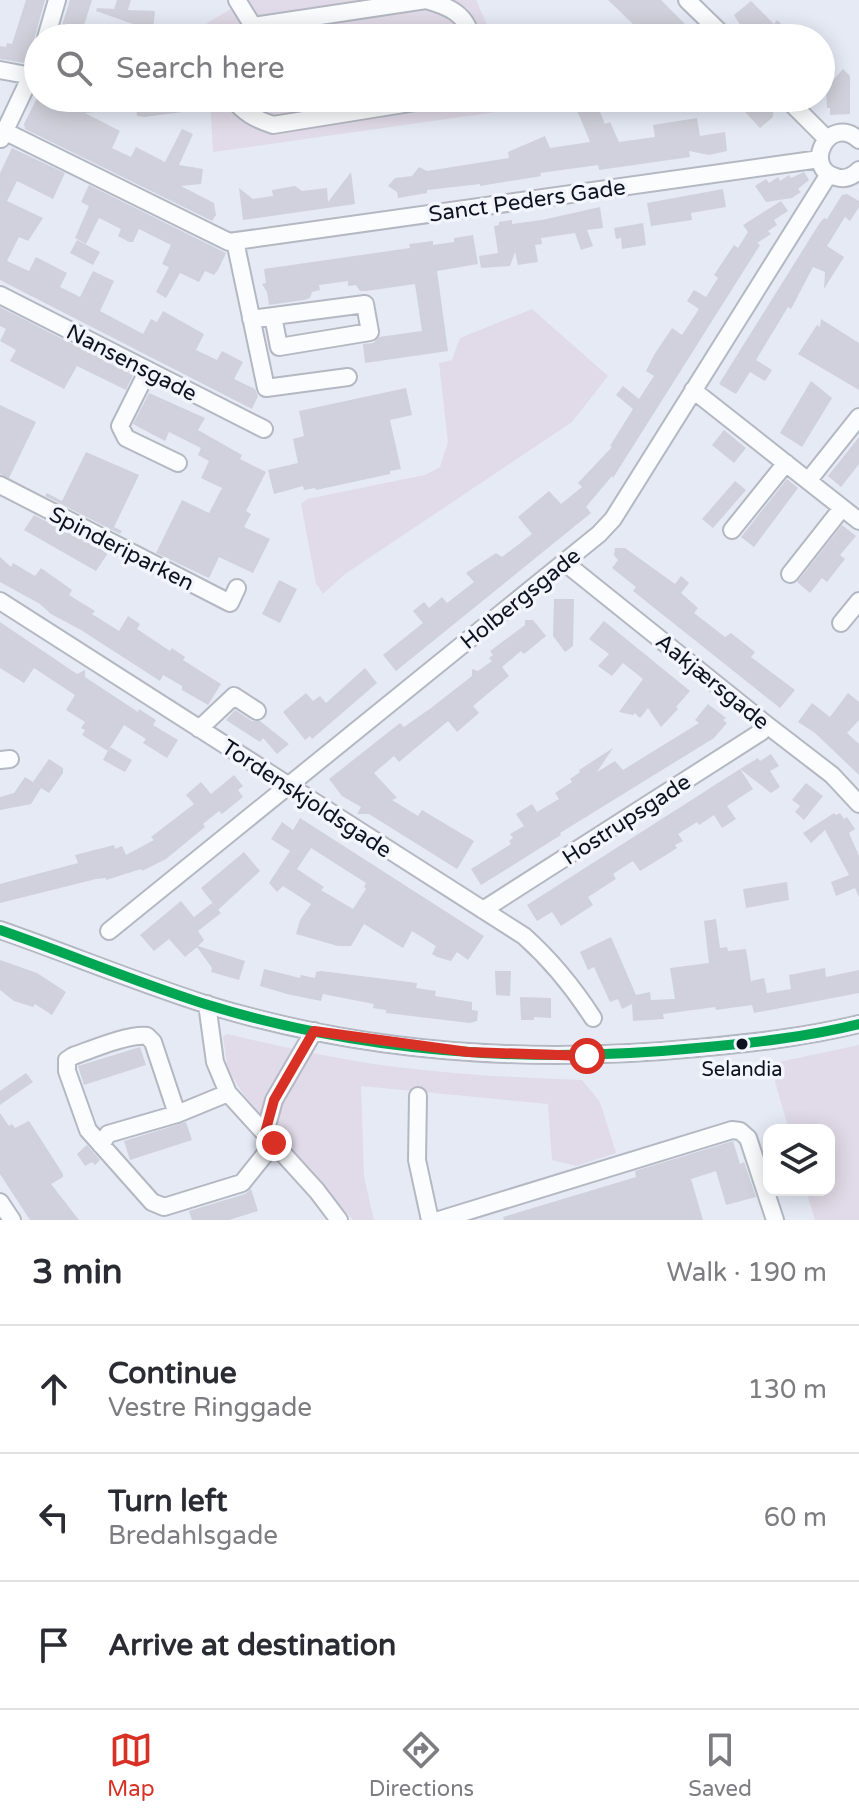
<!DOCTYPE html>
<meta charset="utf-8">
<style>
body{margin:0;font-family:"Varela Round",sans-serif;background:#f2f2f3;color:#2b2b33}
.controls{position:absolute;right:24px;bottom:24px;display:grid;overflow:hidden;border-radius:16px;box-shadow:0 4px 20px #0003}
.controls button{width:72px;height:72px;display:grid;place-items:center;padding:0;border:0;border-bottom:2px solid #e1e1e2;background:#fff;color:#2b2b33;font:40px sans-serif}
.stop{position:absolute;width:24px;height:24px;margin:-18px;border:6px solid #d93025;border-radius:50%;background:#fff}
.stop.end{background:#d93025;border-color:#fff;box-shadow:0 2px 8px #0008}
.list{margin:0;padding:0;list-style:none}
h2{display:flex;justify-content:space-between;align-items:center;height:104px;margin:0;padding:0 32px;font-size:34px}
h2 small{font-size:26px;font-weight:400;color:#7c7c81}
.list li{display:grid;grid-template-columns:52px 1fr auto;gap:24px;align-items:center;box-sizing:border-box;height:128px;padding:0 32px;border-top:2px solid #e1e1e2}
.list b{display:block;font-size:30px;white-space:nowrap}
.list p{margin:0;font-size:26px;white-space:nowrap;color:#7c7c81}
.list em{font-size:26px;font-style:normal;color:#7c7c81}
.icon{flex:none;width:44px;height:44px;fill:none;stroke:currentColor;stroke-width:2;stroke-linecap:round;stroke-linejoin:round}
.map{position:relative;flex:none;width:859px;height:1220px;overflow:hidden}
.search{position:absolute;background:#fff;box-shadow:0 4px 20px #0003;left:24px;right:24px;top:24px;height:88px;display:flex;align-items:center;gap:20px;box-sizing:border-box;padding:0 28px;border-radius:44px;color:#7c7c81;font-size:30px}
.sheet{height:488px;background:#fff}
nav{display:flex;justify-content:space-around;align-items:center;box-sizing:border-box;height:112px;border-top:2px solid #e1e1e2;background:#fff;font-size:22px;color:#7c7c81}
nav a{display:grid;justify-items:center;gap:4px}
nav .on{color:#d93025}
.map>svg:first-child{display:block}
</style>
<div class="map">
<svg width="859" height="1220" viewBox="0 0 859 1220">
<rect width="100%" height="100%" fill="#e5eaf5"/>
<path fill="#e1dae8" d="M 246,0 L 476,0 L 493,38 L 208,38 L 207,23 Z
M 210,98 L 519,98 L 524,108 L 213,152 Z
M 532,309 L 608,376 L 572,422 L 345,574 L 323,594 L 316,583 L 301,504 L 307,499 L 425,475 L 440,467 L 448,442 L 439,363 L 452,360 L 460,338 Z
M 227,1034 C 283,1047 340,1060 397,1067 C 459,1075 520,1078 582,1080 L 600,1102 L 616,1153 L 576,1166 L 552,1160 L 548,1104 L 361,1086 L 364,1177 L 374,1220 L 353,1220 L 244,1095 L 228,1070 L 223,1037 Z
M 859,1045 L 859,1220 L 815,1220 L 806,1190 L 829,1190 L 829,1130 L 789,1130 L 770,1064 Z"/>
<path fill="#d0d1dc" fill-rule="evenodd" d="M 26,0 L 45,0 L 30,54 L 25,63 L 0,59 L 0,46 L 6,47 L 7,43 L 12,44 Z
M 70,0 L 92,0 L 80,38 L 58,38 Z
M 117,0 L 131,0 L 128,10 L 155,11 L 153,31 L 96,11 L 97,8 L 114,9 Z
M 608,0 L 661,0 L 699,38 L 671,38 L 661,28 L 652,38 L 645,33 L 637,38 L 629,30 L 634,25 Z
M 751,1 L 774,24 L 777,20 L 789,31 L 783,38 L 754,38 L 745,33 L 734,15 Z
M 843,69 L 850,76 L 850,114 L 830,115 L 830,108 L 827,108 L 826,88 Z
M 37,98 L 84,98 L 95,101 L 125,98 L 181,98 L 183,112 L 144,117 L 137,116 L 136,108 L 85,113 L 120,131 L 112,148 L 131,157 L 136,147 L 165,162 L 182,129 L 193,134 L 179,165 L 203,169 L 201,184 L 181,186 L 214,203 L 216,215 L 212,221 L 25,129 L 24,124 Z
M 572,98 L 594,98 L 605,124 L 610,122 L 619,142 L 655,137 L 653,125 L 697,118 L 700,136 L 725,132 L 727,151 L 709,155 L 689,151 L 690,157 L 599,170 L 598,165 L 540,173 L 541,176 L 480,186 L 480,184 L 427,190 L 427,193 L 398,198 L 397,192 L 388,186 L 395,178 L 412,176 L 419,167 L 427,171 L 509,158 L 508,152 L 545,136 L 550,148 L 590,142 Z
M 732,98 L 759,98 L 773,112 L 773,117 L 760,128 Z
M 12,148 L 65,173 L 53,199 L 17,181 L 7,201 L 43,218 L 28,241 L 19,237 L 7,261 L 29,271 L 36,257 L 67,273 L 60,287 L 80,297 L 93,271 L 114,281 L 100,311 L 143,334 L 151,319 L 157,322 L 163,311 L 204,334 L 196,350 L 217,360 L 222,351 L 243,362 L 234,379 L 255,389 L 258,396 L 252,409 L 0,280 L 0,173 Z
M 351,172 L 355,204 L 243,220 L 239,188 L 253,199 L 273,196 L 272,190 L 295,186 L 302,191 L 327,188 L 328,202 Z
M 804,172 L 809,180 L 798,189 L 801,192 L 792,198 L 766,202 L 755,186 L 766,179 L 769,183 L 778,177 L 780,181 L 789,175 L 791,178 Z
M 89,185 L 226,253 L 218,270 L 214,275 L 205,271 L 199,282 L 180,273 L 166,298 L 156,292 L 169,267 L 162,264 L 171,245 L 139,229 L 133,242 L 129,242 L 118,236 L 121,229 L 99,218 L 86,244 L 75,238 L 89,206 L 81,202 Z
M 723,189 L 726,207 L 691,213 L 692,220 L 651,226 L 647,203 Z
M 847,194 L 859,201 L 859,207 L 850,221 L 845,217 L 827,246 L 844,257 L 824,289 L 825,272 L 813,267 L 791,309 L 788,307 L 756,360 L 772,370 L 765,381 L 750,372 L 736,394 L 719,384 L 819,224 L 824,218 L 827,219 L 842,195 Z
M 781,201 L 788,211 L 774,220 L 777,225 L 768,231 L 771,234 L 757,243 L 760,245 L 613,478 L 612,476 L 586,507 L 591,513 L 396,671 L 383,655 L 423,623 L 413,611 L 424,602 L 429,608 L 442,597 L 447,603 L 474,582 L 466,573 L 496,553 L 502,557 L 532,534 L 518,517 L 549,491 L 561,504 L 582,487 L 578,483 L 612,447 L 610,446 L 633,409 L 616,395 L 623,386 L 639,399 L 654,376 L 646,371 L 654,355 L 672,328 L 682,335 L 699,309 L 687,301 L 694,290 L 706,297 L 718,278 L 714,275 L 734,245 L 738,248 L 748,232 L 743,225 Z
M 600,207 L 603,228 L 587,230 L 593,246 L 581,250 L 575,233 L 541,238 L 542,244 L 535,245 L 538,262 L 518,265 L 515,252 L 510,266 L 481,268 L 479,256 L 498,253 L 494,226 L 499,225 L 499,222 L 512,220 L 512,224 L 542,220 Z
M 643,223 L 646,245 L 622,249 L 621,238 L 616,239 L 614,228 Z
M 473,235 L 478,264 L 437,271 L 448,351 L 365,363 L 363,344 L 373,343 L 379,337 L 422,331 L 415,284 L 366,291 L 360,291 L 356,285 L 348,286 L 348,281 L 319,285 L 320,290 L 312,292 L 310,298 L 304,300 L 269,305 L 267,292 L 262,284 L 266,283 L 264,269 L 410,248 L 409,244 L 433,241 L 433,245 L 454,242 L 454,238 Z
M 77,240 L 100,252 L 93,265 L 70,253 Z
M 0,307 L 133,375 L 126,390 L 77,366 L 64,389 L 10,361 L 16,350 L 0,341 L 6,329 L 0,326 Z
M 821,319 L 859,343 L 859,390 L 798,354 L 817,325 L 820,327 Z
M 811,381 L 832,398 L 802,447 L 780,433 Z
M 406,388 L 412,415 L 390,420 L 401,469 L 390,471 L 390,474 L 316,490 L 315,488 L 304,490 L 303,486 L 274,494 L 268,470 L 298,463 L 293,439 L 304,436 L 299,411 Z
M 149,393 L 205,418 L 198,430 L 242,455 L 240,459 L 266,472 L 246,511 L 251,514 L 244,527 L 270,539 L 253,573 L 219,557 L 209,578 L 156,553 L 182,500 L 209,513 L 222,488 L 201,478 L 209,461 L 198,455 L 201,448 L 169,432 L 165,441 L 133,424 Z
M 0,405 L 36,422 L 9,478 L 0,474 Z
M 724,430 L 746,448 L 734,463 L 712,445 Z
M 859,437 L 859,464 L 841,487 L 828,476 Z
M 86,452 L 139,475 L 114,527 L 122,531 L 120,534 L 45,496 L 47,493 L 62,501 Z
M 787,479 L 798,488 L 754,547 L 741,537 Z
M 735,481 L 746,490 L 713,528 L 702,519 Z
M 34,515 L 108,553 L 96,571 L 24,530 Z
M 842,525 L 856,536 L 840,555 L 845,559 L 827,582 L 822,578 L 810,593 L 797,582 Z
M 615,548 L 625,548 L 675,584 L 681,576 L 689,583 L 681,593 L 698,608 L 694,613 L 725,637 L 731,633 L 755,652 L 751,657 L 795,690 L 780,708 L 633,591 L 636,587 L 612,568 L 618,560 L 614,555 Z
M 0,557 L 11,567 L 13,563 L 35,576 L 41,568 L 72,590 L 69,595 L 95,611 L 92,614 L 119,631 L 128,616 L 140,624 L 137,629 L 170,651 L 172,648 L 185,657 L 183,660 L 221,684 L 208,705 L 182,690 L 182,686 L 163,675 L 160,681 L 81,630 L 51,614 L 40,604 L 0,582 Z
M 279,580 L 297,589 L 280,623 L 262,614 Z
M 554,599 L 574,599 L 573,646 L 565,652 L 553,636 Z
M 525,620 L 533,620 L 546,636 L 524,654 L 521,651 L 502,667 L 509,676 L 473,706 L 479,713 L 457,732 L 448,721 L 399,762 L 394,756 L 374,773 L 397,798 L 392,800 L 418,816 L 422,810 L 474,841 L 457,869 L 369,814 L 357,814 L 361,807 L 342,796 L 329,779 L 400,723 L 404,727 L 431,708 L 472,676 L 472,669 L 478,671 L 492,661 L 489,658 L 493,655 L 490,651 L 525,625 Z
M 604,621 L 690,691 L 676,707 L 678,709 L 661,727 L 648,708 L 640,718 L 635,713 L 633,715 L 619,712 L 643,679 L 623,663 L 612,676 L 598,666 L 609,654 L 589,639 Z
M 0,622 L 77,674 L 85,670 L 85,677 L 138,712 L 139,709 L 156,720 L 153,725 L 178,740 L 167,758 L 143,743 L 146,739 L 124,725 L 108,751 L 82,735 L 85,730 L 81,728 L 85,722 L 66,710 L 75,695 L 34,668 L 24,683 L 0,668 Z
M 365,668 L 377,683 L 312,739 L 310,736 L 305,740 L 283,712 L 306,693 L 313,701 L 320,696 L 326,703 Z
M 848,693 L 859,702 L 859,720 L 847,733 L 859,744 L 859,775 L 815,733 L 798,722 L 812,703 L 830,717 Z
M 708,704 L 726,718 L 723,720 L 727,723 L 714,738 L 560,833 L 561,835 L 481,885 L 471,869 L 511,844 L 509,841 L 513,838 L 510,834 L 524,826 L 516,814 L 532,804 L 537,812 L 559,799 L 555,793 L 572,782 L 570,779 L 580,772 L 579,770 L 613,748 L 597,772 L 615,761 L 623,770 L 699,723 L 695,720 Z
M 235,710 L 252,721 L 260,721 L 289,744 L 277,754 L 263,738 L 260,742 L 226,720 Z
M 110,747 L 132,760 L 125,772 L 103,760 Z
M 771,754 L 779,766 L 770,771 L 780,787 L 771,793 L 740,769 L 758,758 L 760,761 Z
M 49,759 L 63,768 L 63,773 L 49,793 L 41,788 L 31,804 L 0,810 L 0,797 L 14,793 L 25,777 L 33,782 Z
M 740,769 L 753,789 L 727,806 L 736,819 L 722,828 L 714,815 L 699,825 L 697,822 L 678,834 L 683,841 L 675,845 L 677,848 L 666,855 L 640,871 L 633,861 L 613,874 L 616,879 L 588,897 L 593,905 L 561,926 L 552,912 L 537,921 L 527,905 Z
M 234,775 L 243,786 L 238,790 L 243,797 L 222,814 L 219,811 L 203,824 L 205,827 L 166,859 L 142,871 L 141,869 L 106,880 L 106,878 L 96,879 L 0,903 L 0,884 L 78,863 L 75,855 L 114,845 L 115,849 L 122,846 L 126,855 L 154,840 L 151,837 L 194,804 L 186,795 L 201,782 L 211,794 Z
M 806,783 L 823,796 L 804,820 L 795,812 L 800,806 L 792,800 Z
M 834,813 L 836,815 L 840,813 L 844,819 L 847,817 L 855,829 L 849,833 L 859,856 L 859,897 L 855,888 L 836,896 L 831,882 L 849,875 L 825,830 L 811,843 L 803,833 Z
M 300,818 L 484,936 L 468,960 L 457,952 L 451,961 L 437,957 L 432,954 L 436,946 L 412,931 L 403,948 L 364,924 L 351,946 L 338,946 L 296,934 L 300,920 L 311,904 L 283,886 L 277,892 L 269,883 L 290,851 L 271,839 L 282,822 L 293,830 ZM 311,848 L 366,883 L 364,887 L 366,889 L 353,909 L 321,890 L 324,887 L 297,869 Z
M 244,852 L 260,871 L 218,910 L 201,888 Z
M 787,882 L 789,900 L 746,908 L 743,889 Z
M 181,901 L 194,917 L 212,903 L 221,913 L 198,931 L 204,940 L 198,946 L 245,961 L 239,980 L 211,972 L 212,968 L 197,947 L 185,957 L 169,939 L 154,951 L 140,935 Z
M 716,919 L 720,948 L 727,947 L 728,951 L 746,949 L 751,981 L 764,978 L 767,993 L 791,989 L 789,975 L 825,968 L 826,977 L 859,970 L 859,993 L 754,1013 L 752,1005 L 716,1010 L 715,1007 L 663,1014 L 664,1019 L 633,1021 L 632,1004 L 622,1009 L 618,999 L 610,1002 L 594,967 L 588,970 L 580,952 L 611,937 L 636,995 L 650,992 L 651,1000 L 675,999 L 670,968 L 709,963 L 704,921 Z
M 0,960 L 37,973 L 66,992 L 52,1015 L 35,1004 L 33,1007 L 14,1001 L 0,990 Z
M 264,969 L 300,978 L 301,975 L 315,978 L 316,972 L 321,971 L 417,983 L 416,988 L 436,991 L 435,996 L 472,1002 L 472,1010 L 478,1011 L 477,1021 L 470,1023 L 386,1013 L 386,1010 L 373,1008 L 374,1004 L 323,994 L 321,1001 L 287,994 L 260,986 Z
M 495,971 L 511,971 L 510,996 L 496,995 Z
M 520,997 L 551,998 L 551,1018 L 534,1017 L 534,1020 L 521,1020 Z
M 140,1047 L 146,1065 L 84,1085 L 78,1066 Z
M 26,1073 L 33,1082 L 0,1105 L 0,1091 Z
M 0,1113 L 9,1126 L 12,1124 L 15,1128 L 29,1121 L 63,1174 L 63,1177 L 51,1184 L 79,1220 L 30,1220 L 0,1174 Z
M 186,1122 L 192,1140 L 130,1160 L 124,1141 Z
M 733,1141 L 740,1164 L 744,1162 L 756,1197 L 726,1205 L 716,1171 L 691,1179 L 703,1220 L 504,1220 L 503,1217 L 636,1177 L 635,1171 Z
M 87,1145 L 100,1160 L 95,1165 L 92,1162 L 85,1166 L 77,1154 Z
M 251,1189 L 258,1211 L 229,1220 L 192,1220 L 189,1211 L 245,1194 Z"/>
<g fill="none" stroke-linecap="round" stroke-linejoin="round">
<g stroke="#b3b8c2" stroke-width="20">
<path id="minor" d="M 237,0 L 253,26
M 687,0 L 726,38
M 46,38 L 57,0
M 238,38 L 253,26 L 426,0 C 448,6 467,14 471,38
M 0,70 L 32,76
M 232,98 C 244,113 255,119 273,125 L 441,98
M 786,98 L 827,139
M 4,131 L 229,242 L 820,159
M 1,139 L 38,61
M 859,140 C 828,113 802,168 836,177 C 845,180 852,177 859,170
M 235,241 L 266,388 L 348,377
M 0,295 L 264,429
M 251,319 L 365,304 L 370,332 L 279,347 L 273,316
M 148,370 L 120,426 L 126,438 L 178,463
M 693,390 L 859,521
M 808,481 L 859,417
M 0,485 L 230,603 L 237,588
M 732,530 L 786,463
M 564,562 L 767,725 L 832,775 L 859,804
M 790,574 L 842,508
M 0,601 L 524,936 C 552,961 573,987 593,1018
M 841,623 L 859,601
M 199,729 L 234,696 L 257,711
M 0,760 L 10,759
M 483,910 L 761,732 L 767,725
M 0,930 C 69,954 136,982 205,1004 C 364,1053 533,1064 697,1048 C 752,1043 806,1037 859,1024
M 109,931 L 599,534 L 613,519 L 829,174
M 207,1004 L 215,1062 L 228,1093 L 317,1191 L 339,1220
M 418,1096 L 417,1160 L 430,1220
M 177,1114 L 153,1042 L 147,1036 C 128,1034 93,1049 73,1056 L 67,1060 L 67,1071 L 88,1130 L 152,1202 L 164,1207 L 242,1183 L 274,1143
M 265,1133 L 274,1100 L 314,1031
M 101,1145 L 108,1134 L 177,1114 L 228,1093
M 0,1202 L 12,1220
M 439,1220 L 732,1130 L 740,1131 L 748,1138 L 775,1220"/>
</g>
<use href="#minor" stroke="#fbfcfe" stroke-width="16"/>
<g stroke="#f2f5fc" stroke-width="16">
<path id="bus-1" d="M 0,930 C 69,954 136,982 205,1004 C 364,1053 533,1064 697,1048 C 752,1043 806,1037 859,1024"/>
</g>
<use href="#bus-1" stroke="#00a651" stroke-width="10"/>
</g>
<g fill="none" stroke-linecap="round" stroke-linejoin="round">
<path stroke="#d93025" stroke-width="10" d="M 274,1143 L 265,1133 L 274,1100 L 314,1031 L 468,1052 L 587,1056"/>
</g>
<circle fill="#0d131e" stroke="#f2f5fc" stroke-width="3" cx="742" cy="1044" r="7"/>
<g text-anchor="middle" stroke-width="7" stroke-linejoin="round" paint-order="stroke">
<g font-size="20" fill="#0d131e" stroke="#f2f5fc">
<text x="742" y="1076">Selandia</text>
</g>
<g font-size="22" fill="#0d131e" stroke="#f2f5fc">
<text transform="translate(527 200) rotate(-8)" y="8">Sanct Peders Gade</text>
<text transform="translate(132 362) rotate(27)" y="8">Nansensgade</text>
<text transform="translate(122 548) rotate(27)" y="8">Spinderiparken</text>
<text transform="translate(520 598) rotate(-39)" y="8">Holbergsgade</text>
<text transform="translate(713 681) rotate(39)" y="8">Aakjærsgade</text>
<text transform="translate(307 798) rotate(33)" y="8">Tordenskjoldsgade</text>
<text transform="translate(626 819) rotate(-33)" y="8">Hostrupsgade</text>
</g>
</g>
</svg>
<div class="controls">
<button><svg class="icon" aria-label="layers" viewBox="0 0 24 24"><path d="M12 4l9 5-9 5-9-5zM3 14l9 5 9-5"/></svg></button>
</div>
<div class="stop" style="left:587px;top:1056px"></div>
<div class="stop end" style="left:274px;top:1143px"></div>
<div class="search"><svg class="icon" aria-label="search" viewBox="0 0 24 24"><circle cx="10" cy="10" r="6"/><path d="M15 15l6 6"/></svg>Search here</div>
</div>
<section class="sheet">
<h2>3 min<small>Walk · 190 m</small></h2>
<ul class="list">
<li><svg class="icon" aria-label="ahead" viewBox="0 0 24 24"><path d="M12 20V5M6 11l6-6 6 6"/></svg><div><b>Continue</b><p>Vestre Ringgade</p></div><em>130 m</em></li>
<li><svg class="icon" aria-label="left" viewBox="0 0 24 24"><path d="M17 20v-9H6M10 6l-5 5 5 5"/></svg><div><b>Turn left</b><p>Bredahlsgade</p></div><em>60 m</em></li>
<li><svg class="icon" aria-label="arrive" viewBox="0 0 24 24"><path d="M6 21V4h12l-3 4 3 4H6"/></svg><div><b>Arrive at destination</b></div></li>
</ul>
</section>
<nav>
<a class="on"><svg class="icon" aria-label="map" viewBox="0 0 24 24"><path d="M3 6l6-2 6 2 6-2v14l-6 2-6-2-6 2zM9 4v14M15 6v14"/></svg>Map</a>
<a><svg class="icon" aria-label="directions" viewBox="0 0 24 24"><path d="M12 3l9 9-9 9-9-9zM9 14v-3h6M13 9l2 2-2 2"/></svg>Directions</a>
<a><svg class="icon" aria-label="saved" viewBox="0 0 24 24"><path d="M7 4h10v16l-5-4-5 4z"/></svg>Saved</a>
</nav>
